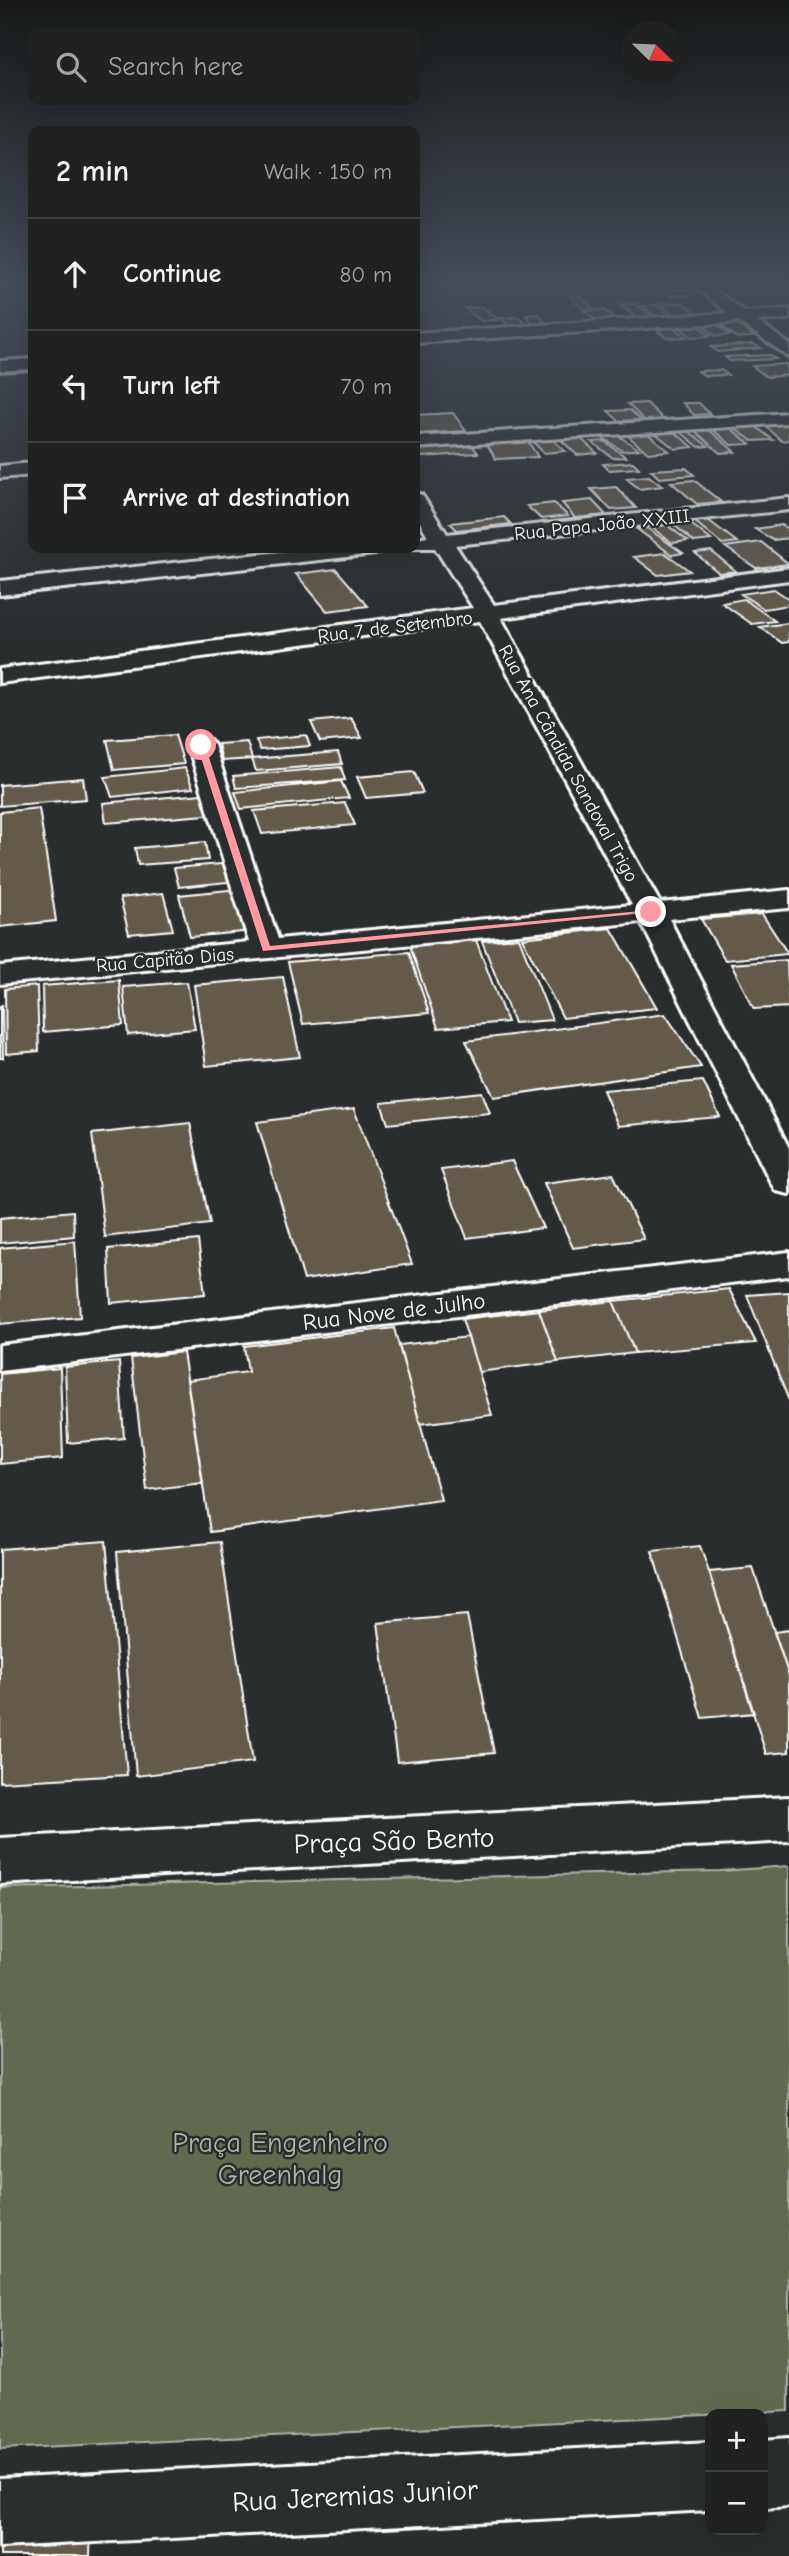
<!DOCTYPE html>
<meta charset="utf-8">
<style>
body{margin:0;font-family:"Comic Neue",sans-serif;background:#2d2f2f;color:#f1f3f6}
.controls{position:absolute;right:21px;bottom:21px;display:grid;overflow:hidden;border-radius:14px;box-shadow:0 7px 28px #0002}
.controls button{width:63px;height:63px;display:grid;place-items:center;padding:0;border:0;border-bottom:2px solid #3d3f40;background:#202222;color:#f1f3f6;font:35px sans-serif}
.compass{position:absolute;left:621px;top:21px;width:63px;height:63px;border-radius:50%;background:#202222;box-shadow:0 7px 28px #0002;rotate:113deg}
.stop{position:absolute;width:21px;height:21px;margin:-16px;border:5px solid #ff9aa2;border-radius:50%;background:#fff}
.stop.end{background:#ff9aa2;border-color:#fff;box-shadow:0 2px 7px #0008}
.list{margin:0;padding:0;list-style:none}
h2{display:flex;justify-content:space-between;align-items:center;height:91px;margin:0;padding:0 28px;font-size:30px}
h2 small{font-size:23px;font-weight:400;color:#a2a4a5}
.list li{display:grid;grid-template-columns:46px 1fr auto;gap:21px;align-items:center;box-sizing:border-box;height:112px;padding:0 28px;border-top:2px solid #3d3f40}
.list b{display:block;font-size:26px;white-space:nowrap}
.list em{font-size:23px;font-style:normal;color:#a2a4a5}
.icon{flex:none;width:38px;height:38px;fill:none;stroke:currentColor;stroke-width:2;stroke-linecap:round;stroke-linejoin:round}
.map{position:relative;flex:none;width:789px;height:2556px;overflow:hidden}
.search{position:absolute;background:#202222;box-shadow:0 7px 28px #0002;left:28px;top:28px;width:392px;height:77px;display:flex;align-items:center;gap:18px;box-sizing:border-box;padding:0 24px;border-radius:14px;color:#a2a4a5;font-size:26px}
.panel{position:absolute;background:#202222;box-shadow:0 7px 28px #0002;left:28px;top:126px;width:392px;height:427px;border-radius:14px}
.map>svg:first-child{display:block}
</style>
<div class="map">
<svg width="789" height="2556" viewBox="0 0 789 2556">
<rect width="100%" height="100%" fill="#2a2d2e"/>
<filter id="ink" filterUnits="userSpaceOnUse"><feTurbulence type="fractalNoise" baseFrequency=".0143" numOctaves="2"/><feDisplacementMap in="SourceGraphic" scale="14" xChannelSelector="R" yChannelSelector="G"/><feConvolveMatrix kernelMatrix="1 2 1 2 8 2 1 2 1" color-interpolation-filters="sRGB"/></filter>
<g filter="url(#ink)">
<path fill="#606a51" stroke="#b0b4a8" stroke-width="2" d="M 789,1866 L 789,2411 L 0,2449 L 0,1888 L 720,1871 Z"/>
<path fill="#635a4b" stroke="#fff" stroke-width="2" d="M 689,289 L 697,294 L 672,296 L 663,290 Z
M 570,296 L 580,296 L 593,308 L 582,309 Z
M 684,303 L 698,314 L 674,315 L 660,304 Z
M 636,304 L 654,317 L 637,318 L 620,305 Z
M 656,305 L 671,316 L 657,317 L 642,306 Z
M 483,307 L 499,320 L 481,321 L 465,308 Z
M 604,310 L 618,320 L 597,321 L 584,311 Z
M 539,314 L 547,325 L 534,325 L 526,315 Z
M 519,317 L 528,326 L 510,327 L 501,318 Z
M 735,322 L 754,337 L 737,338 L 718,323 Z
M 715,323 L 730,335 L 716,336 L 701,324 Z
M 697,324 L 711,336 L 691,337 L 677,325 Z
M 672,326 L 686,337 L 667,338 L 653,327 Z
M 754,344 L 761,348 L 718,352 L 711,347 Z
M 770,355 L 776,359 L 730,361 L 725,357 Z
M 786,364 L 789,375 L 767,377 L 752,366 Z
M 721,370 L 728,375 L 705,376 L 698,371 Z
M 647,403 L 664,420 L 645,421 L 628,404 Z
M 683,403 L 699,403 L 710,414 L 694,415 Z
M 630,410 L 641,420 L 619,421 L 608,411 Z
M 453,413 L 466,431 L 415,434 L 415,415 Z
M 785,423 L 789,426 L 789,440 L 782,441 L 763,424 Z
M 754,425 L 773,440 L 752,441 L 733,427 Z
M 729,427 L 750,444 L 731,445 L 711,428 Z
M 678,430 L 687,430 L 708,446 L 699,447 Z
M 709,430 L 735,452 L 720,453 L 695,431 Z
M 673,431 L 693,447 L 675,449 L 655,433 Z
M 648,434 L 669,451 L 648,453 L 628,436 Z
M 617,435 L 639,449 L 623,451 L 601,437 Z
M 580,438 L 597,453 L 577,455 L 561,440 Z
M 552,439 L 565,451 L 544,453 L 532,441 Z
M 528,441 L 538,457 L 496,459 L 486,443 Z
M 604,441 L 626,457 L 613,458 L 592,442 Z
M 471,444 L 478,453 L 422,457 L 415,447 Z
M 633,462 L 639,468 L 609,470 L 603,464 Z
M 686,468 L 694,475 L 659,478 L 651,470 Z
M 649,476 L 662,486 L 639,489 L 626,478 Z
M 694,480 L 721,502 L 697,504 L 671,482 Z
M 616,487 L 636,508 L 611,510 L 591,489 Z
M 592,500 L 606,515 L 575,518 L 562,503 Z
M 554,503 L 568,516 L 541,519 L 527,506 Z
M 504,517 L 511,524 L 457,530 L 450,523 Z
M 708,520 L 737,542 L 722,544 L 694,521 Z
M 690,523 L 711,540 L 694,542 L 673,524 Z
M 667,525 L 688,541 L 672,543 L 651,527 Z
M 782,525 L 789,529 L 789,538 L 773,540 L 755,529 Z
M 647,528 L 683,553 L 672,555 L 637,529 Z
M 761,542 L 789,564 L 756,568 L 725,547 Z
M 711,551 L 736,571 L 719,573 L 695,553 Z
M 665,553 L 690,571 L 658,575 L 634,557 Z
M 336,569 L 368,606 L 327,611 L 296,574 Z
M 774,589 L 789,599 L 789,605 L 764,609 L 741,594 Z
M 744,599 L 775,621 L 752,624 L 722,603 Z
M 789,623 L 789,642 L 782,643 L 760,627 Z
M 351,718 L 362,738 L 320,742 L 311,722 Z
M 175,735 L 184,764 L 114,770 L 107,740 Z
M 306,735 L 310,746 L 260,750 L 256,740 Z
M 247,742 L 252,759 L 222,761 L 218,744 Z
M 338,752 L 342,764 L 256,771 L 252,759 Z
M 341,767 L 345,780 L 236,788 L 233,776 Z
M 185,768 L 193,788 L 112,797 L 105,777 Z
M 414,772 L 423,793 L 366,798 L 357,777 Z
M 83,778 L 86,799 L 0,806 L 0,785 Z
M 341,781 L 349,798 L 241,809 L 235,792 Z
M 213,793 L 218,814 L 106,823 L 103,803 Z
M 345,803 L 355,825 L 262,834 L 254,811 Z
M 39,808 L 56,921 L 0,927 L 0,812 Z
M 205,842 L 208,860 L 138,865 L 135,848 Z
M 233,863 L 238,881 L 179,887 L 174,868 Z
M 239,889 L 252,931 L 190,937 L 179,895 Z
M 163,893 L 173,930 L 129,934 L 120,898 Z
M 762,914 L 788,954 L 725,960 L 701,919 Z
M 611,928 L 657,1008 L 563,1018 L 522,938 Z
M 519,938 L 552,1020 L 514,1023 L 482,941 Z
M 476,940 L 507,1022 L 438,1028 L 410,946 Z
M 409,952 L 429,1013 L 303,1024 L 288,962 Z
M 787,960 L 789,1007 L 754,1009 L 731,964 Z
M 283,977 L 300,1057 L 206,1066 L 194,985 Z
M 119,980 L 123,1025 L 43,1032 L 42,986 Z
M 187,982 L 195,1029 L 128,1035 L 123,987 Z
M 37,986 L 39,1051 L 6,1054 L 5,989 Z
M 2,1005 L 3,1058 L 0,1058 L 0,1006 Z
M 665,1014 L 701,1067 L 494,1097 L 466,1041 Z
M 703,1081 L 720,1117 L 618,1126 L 603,1090 Z
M 482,1092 L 490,1113 L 388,1124 L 381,1103 Z
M 354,1109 L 412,1264 L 304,1280 L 257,1122 Z
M 190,1123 L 210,1224 L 105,1237 L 92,1134 Z
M 512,1161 L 543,1228 L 467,1238 L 441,1170 Z
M 613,1174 L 644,1239 L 573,1248 L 544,1183 Z
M 73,1211 L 74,1236 L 0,1243 L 0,1218 Z
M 198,1240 L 205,1294 L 111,1303 L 108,1249 Z
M 75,1241 L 80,1317 L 0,1324 L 0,1248 Z
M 729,1289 L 756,1343 L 635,1353 L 613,1301 Z
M 789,1292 L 789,1401 L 747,1295 Z
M 613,1301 L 635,1353 L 558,1362 L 539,1310 Z
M 539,1310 L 558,1362 L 479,1372 L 462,1319 Z
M 394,1328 L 441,1500 L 210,1532 L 187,1380 L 248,1372 L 244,1346 Z
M 468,1337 L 492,1415 L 420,1424 L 399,1345 Z
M 183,1352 L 203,1483 L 147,1490 L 131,1358 Z
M 119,1362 L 124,1438 L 68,1443 L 65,1367 Z
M 60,1368 L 63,1458 L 0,1464 L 0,1374 Z
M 106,1541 L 127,1775 L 0,1782 L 0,1549 Z
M 220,1542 L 253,1762 L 136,1776 L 117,1552 Z
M 700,1546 L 709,1572 L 754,1713 L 702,1718 L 652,1551 Z
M 753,1568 L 789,1676 L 789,1752 L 766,1754 L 709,1572 Z
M 467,1615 L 494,1753 L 397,1762 L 378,1623 Z
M 789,1630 L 789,1676 L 774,1632 Z
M 91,2527 L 90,2556 L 0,2556 L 0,2535 Z"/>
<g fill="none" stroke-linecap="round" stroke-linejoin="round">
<g stroke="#fff" stroke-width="6">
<path id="street" d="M 691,284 L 707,284 L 745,312 L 789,309 L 789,319 L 757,321 L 789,344 L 789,357 L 739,322 L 415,343 L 415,333 L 728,313 Z
M 33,359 L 33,369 L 0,371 L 0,361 Z
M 789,413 L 789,423 L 415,448 L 415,437 Z
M 33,463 L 33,475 L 0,478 L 0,466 Z
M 415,493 L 422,495 L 447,534 L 789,498 L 789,510 L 455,545 L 494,605 L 789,568 L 789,580 L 501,618 L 660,903 L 789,890 L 789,908 L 669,919 L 789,1148 L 789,1194 L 776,1191 L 771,1183 L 641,922 L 0,984 L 0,966 L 249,942 L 188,745 L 192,740 L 210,740 L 214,745 L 278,939 L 632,905 L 480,621 L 0,683 L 0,669 L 473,608 L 435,548 L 413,548 L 415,538 L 428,536 L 415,514 Z
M 318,548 L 385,548 L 375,554 L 0,595 L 0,581 Z
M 789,1252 L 789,1276 L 0,1371 L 0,1345 Z
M 789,1797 L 789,1841 L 0,1884 L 0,1838 Z
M 789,2438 L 789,2506 L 763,2508 L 763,2440 Z
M 710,2442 L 710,2510 L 0,2547 L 0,2479 Z"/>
</g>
<use href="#street" fill="#2a2d2e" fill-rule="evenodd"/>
</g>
</g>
<linearGradient id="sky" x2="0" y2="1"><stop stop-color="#171919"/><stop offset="0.44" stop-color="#444c57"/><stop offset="1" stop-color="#444c57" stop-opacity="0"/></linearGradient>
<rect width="789" height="642" fill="url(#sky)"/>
<path fill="#ff9aa2" d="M 201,743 L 205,745 L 270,946 L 651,910 L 655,912 L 263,951 L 197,745 Z"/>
<g text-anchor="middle" stroke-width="5" stroke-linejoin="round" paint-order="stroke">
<g font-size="19" fill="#fff" stroke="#2a2d2e">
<text transform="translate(602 524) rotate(-6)" y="7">Rua Papa João XXIII</text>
<text transform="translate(395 626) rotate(-7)" y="7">Rua 7 de Setembro</text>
<text transform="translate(569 763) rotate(61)" y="7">Rua Ana Cândida Sandoval Trigo</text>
<text transform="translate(165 959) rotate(-5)" y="7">Rua Capitão Dias</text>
</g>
<g font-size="23" fill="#fff" stroke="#2a2d2e">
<text transform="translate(394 1311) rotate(-7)" y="8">Rua Nove de Julho</text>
</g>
<g font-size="28" fill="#fff" stroke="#2a2d2e">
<text transform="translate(394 1840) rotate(-2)" y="10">Praça São Bento</text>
<text transform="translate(355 2495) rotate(-3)" y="10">Rua Jeremias Junior</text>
</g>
<g font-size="28" fill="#b0b4a8" stroke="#2a2d2e">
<text x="280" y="2152">Praça Engenheiro<tspan x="280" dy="32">Greenhalg</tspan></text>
</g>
</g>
</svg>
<div class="controls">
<button>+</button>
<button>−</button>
</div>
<svg class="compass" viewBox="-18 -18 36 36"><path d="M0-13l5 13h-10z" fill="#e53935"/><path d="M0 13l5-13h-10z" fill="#a2a4a5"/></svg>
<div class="stop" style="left:201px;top:745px"></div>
<div class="stop end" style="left:651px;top:912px"></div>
<div class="search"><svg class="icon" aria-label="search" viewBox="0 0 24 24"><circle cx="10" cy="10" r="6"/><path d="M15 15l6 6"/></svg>Search here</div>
<section class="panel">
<h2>2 min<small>Walk · 150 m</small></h2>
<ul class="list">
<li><svg class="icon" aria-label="ahead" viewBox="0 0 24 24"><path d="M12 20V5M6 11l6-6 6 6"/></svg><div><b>Continue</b></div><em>80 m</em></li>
<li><svg class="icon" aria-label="left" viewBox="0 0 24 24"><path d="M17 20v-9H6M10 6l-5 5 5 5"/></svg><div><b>Turn left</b></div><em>70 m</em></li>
<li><svg class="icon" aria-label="arrive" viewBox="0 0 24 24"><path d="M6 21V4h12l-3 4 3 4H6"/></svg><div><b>Arrive at destination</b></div></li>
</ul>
</section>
</div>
